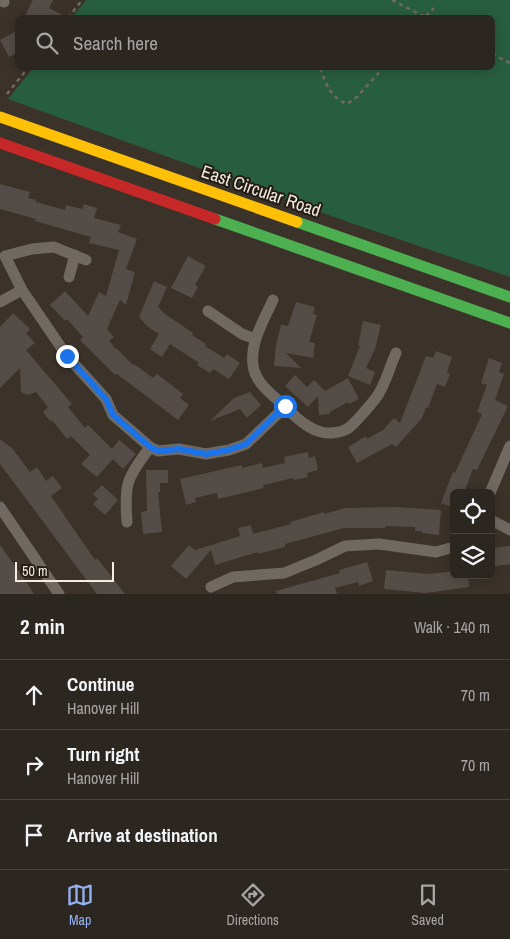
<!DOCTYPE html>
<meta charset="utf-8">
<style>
body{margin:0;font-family:"Archivo Narrow",sans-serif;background:#38322d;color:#f1f3f6}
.controls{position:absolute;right:15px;bottom:15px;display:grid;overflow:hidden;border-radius:8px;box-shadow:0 2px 12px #0003}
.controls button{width:45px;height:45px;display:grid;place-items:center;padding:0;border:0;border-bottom:1px solid #48433e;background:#2c2620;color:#f1f3f6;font:25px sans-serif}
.scale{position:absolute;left:15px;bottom:12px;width:99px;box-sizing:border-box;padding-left:5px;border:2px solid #f4ebe1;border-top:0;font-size:14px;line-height:18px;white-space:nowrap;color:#f4ebe1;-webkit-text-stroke:4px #231d15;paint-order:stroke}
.stop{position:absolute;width:15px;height:15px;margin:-11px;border:4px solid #1a73e8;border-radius:50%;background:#fff}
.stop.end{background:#1a73e8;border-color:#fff;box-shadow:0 1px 5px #0008}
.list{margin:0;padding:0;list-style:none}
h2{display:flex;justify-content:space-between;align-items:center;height:65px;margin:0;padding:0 20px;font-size:21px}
h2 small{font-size:16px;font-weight:400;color:#a6a5a5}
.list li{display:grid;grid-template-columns:32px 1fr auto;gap:15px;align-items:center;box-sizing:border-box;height:70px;padding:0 20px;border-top:1px solid #48433e}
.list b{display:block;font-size:19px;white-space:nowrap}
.list p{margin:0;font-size:16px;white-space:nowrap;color:#a6a5a5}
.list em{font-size:16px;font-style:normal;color:#a6a5a5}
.icon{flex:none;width:28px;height:28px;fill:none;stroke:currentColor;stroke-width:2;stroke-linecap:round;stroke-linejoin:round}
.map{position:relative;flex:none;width:510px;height:594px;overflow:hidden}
.search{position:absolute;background:#2c2620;box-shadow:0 2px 12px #0003;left:15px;right:15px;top:15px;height:55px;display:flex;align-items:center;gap:12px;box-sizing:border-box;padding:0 18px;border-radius:8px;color:#a6a5a5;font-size:19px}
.sheet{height:275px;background:#2c2620}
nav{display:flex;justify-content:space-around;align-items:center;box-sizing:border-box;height:70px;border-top:1px solid #48433e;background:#2c2620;font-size:14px;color:#a6a5a5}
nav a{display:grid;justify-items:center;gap:2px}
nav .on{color:#95b2f1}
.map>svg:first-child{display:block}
</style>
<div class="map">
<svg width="510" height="594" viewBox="0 0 510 594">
<rect width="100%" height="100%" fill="#3b332a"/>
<path fill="#285e40" d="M 86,0 L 510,0 L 510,277 L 351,223 L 8,99 L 33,68 L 492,68 L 492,18 L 72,17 Z"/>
<path fill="#544c46" d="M 33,0 L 53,0 L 49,8 L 69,18 L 24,18 Z
M 18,30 L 18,52 L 9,57 L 0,40 Z
M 0,184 L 30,192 L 28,198 L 36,200 L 36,202 L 65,210 L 66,205 L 82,209 L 84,204 L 97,208 L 94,218 L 121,225 L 118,232 L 137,239 L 126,269 L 135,272 L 126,305 L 120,300 L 107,329 L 114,337 L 109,341 L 114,346 L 113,347 L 117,349 L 133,365 L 134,364 L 153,378 L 157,374 L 183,394 L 180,398 L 189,405 L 178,420 L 117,374 L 115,375 L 80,340 L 83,337 L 67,319 L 65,321 L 50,305 L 65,291 L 88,316 L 99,292 L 106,296 L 119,250 L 89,243 L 91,237 L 35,221 L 36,219 L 0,209 Z
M 188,256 L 206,266 L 195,285 L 198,287 L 192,298 L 171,288 Z
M 154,281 L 167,287 L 158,307 L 165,314 L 193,333 L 192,335 L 206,344 L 205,346 L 224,358 L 227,354 L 240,363 L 229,379 L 213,369 L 210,373 L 197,365 L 199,363 L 170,344 L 162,357 L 150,349 L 159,334 L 148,327 L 139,317 Z
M 296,302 L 315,307 L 313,314 L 317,315 L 309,342 L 315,343 L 313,358 L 286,353 L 301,368 L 274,366 L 276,345 L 281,325 L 288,326 Z
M 13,313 L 30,329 L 26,333 L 35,343 L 26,350 L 72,404 L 68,407 L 85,428 L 88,425 L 112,449 L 119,440 L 136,454 L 123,469 L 113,459 L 97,477 L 81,464 L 90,455 L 71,436 L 67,439 L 52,420 L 51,422 L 43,412 L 48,407 L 36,392 L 27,395 L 21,392 L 20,368 L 0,388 L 0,327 Z
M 363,321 L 381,325 L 375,349 L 366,368 L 375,372 L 370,385 L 348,376 L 360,346 L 358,345 Z
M 436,351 L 452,357 L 447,372 L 450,374 L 445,387 L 437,384 L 428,408 L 426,407 L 422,418 L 396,447 L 392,444 L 357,463 L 348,447 L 366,436 L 367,439 L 383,430 L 394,418 L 400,423 L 426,356 L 433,358 Z
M 489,358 L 502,363 L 499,372 L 504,374 L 495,400 L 508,406 L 477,470 L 473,469 L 464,493 L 454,493 L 454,508 L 441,503 L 453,472 L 455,473 L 482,414 L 477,412 L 487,385 L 481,383 Z
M 295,375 L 307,387 L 314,380 L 325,391 L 348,378 L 359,399 L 349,404 L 348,402 L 330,412 L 330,414 L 319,415 L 318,396 L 308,407 L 285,386 Z
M 250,392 L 261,405 L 247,418 L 240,409 L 210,421 L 234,398 Z
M 0,439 L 12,448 L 30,472 L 37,467 L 46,481 L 53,476 L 62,488 L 51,496 L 95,560 L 97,558 L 125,594 L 97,594 L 0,464 Z
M 308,452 L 309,458 L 315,456 L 318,470 L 307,473 L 308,477 L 294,480 L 293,478 L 263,485 L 264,488 L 218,499 L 217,493 L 195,498 L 196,502 L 186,505 L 180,479 L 242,465 L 242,468 L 262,463 L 263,468 L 285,463 L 284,457 Z
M 146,470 L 168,470 L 168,483 L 160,483 L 160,492 L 158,492 L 162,532 L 143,534 L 141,512 L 147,511 Z
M 102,485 L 118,500 L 105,515 L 93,504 L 98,499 L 93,494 Z
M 395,507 L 441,510 L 439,535 L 422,533 L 422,531 L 415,531 L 415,527 L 385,526 L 385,528 L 344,528 L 285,544 L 285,547 L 258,554 L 258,552 L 215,565 L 211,550 L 186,579 L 171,566 L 189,545 L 195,550 L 240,536 L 238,528 L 251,525 L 253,534 L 291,524 L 290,522 L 324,512 L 324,514 L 345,508 Z
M 0,545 L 25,580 L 34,594 L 0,594 Z
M 510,546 L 510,564 L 491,567 L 491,548 Z
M 367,562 L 373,581 L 359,586 L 358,582 L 335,588 L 337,594 L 277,594 L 276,591 L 340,573 L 339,570 Z
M 386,570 L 429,574 L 454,571 L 454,575 L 468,575 L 469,587 L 426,593 L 384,589 Z"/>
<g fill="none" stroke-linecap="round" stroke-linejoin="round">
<path stroke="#716a64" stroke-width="2.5" stroke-dasharray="4 4" stroke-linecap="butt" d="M 392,0 L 427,18
M 426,16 L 434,8
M 68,18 L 82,0
M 492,54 L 510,63
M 320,68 C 327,85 329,96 347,104 L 357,97 L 383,68
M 7,94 L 28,68"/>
<path stroke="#706962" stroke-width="11" d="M 0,0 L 4,2
M 86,260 L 54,247 L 32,249 L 5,256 L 22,290 L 67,356 L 106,399 L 113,415 L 150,447 L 158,451 L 179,449 L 206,454 L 229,450 L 246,444 L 285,407
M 69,277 L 75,255
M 273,300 C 264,320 250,342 253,365 C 255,383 272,394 284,406 C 295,416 306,428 321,432 C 328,434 340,433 347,429 C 354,425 373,402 378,395 C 386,383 390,366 396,353
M 0,302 L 22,290
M 208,311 L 242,334 L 256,339
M 490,493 L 510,446
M 0,507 L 59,594
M 491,520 L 510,530
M 127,522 C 124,482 127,479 150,447
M 211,587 L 233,577 L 284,573 L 316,560 L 345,546 L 379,544 L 436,552 L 454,547"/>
<path stroke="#4caf50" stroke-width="11" d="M 215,219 L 510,323
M 297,222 L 510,297"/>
<path stroke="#ffc107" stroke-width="11" d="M 0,117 L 297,222"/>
<path stroke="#c62828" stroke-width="11" d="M 0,143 L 215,219"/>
</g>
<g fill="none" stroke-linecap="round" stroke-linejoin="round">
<path stroke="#1a73e8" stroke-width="6" d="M 67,356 L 106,399 L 113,415 L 150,447 L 158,451 L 179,449 L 206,454 L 228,450 L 246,444 L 285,406"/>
</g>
<g text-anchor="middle" stroke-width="4" stroke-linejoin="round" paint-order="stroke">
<g font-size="18" fill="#f4ebe1" stroke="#231d15">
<text transform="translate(261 191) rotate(19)" y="6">East Circular Road</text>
</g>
</g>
</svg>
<div class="controls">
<button><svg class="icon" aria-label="locate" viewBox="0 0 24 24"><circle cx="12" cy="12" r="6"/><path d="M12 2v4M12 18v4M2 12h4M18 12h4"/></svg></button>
<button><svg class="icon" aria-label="layers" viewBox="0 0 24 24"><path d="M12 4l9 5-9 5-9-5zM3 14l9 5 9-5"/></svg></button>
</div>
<div class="scale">50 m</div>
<div class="stop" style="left:285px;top:406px"></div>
<div class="stop end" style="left:67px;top:356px"></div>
<div class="search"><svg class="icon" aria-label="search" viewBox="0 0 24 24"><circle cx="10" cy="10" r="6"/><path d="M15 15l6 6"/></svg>Search here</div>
</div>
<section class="sheet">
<h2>2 min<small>Walk · 140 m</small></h2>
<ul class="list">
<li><svg class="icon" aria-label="ahead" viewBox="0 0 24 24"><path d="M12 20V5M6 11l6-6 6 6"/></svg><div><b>Continue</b><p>Hanover Hill</p></div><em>70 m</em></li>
<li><svg class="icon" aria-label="right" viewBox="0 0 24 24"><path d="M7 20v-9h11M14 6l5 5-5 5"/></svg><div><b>Turn right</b><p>Hanover Hill</p></div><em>70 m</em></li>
<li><svg class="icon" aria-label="arrive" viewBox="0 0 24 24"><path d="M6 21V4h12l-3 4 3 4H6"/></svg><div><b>Arrive at destination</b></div></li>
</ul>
</section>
<nav>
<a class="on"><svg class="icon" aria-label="map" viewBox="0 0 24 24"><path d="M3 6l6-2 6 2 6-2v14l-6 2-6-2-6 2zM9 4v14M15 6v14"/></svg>Map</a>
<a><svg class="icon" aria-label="directions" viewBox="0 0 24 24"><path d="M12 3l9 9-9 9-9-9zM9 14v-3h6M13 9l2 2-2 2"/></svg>Directions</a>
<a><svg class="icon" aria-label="saved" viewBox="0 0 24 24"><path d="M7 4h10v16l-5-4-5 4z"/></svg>Saved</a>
</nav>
